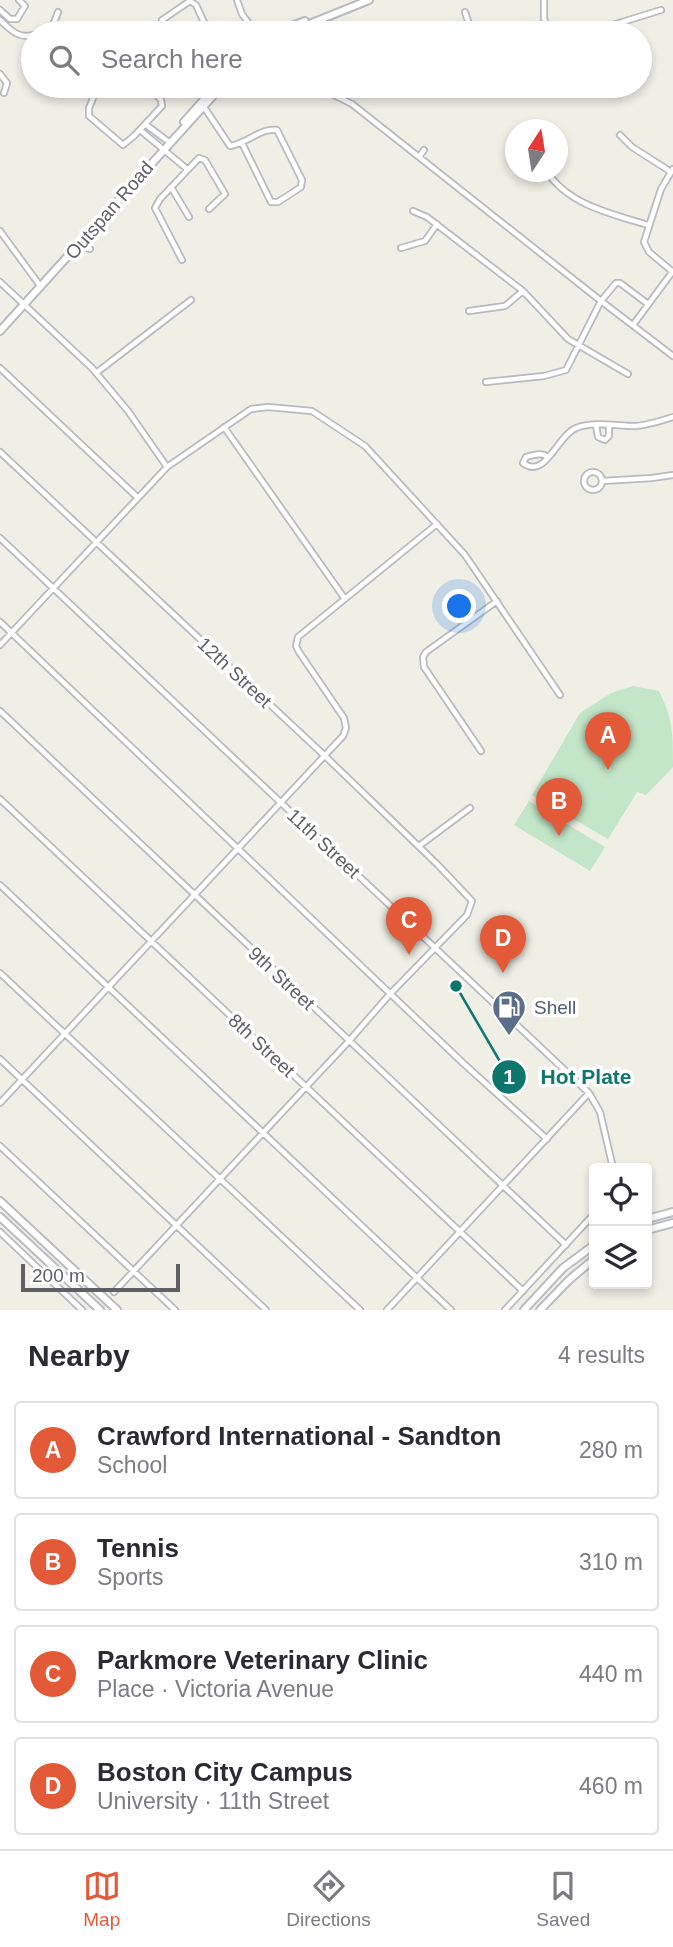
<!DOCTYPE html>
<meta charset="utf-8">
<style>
body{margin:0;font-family:Arial,sans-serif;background:#f2f2f3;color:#2b2b33}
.controls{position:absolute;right:21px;bottom:21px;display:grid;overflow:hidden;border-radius:7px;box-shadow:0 4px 10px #0003}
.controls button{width:63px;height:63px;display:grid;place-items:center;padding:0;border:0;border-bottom:2px solid #e1e1e2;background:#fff;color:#2b2b33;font:35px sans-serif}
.compass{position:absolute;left:505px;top:119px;width:63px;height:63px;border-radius:50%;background:#fff;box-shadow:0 4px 10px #0003;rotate:12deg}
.scale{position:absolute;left:21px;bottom:18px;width:159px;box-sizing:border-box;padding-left:7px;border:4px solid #5e6066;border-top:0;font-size:19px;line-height:24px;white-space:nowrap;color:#5e6066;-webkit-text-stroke:5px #fff;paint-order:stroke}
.you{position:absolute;left:460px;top:607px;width:24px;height:24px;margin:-18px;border:5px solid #fff;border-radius:50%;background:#1a73e8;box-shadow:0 0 0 10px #1a73e833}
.badge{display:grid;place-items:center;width:46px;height:46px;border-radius:50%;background:#e35a39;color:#fff;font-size:23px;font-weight:700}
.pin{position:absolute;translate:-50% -58px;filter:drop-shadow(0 2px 4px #0008)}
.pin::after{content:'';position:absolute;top:37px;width:24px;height:21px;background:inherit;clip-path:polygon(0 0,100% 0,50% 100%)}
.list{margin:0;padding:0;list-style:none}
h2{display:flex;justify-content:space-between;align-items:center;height:91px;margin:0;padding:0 28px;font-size:30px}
h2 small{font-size:23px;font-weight:400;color:#7c7c81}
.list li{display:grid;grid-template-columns:46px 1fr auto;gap:21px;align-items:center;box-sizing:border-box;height:98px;margin:0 14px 14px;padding:0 14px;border:2px solid #e1e1e2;border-radius:7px}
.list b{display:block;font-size:26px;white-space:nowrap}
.list p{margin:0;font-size:23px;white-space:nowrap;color:#7c7c81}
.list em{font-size:23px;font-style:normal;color:#7c7c81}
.icon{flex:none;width:38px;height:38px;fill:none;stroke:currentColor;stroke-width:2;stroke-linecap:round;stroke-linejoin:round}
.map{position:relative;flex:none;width:673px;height:1310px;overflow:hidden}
.search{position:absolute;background:#fff;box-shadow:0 4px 10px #0003;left:21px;right:21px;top:21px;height:77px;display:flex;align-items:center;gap:18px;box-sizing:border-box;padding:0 24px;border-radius:38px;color:#7c7c81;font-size:26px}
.sheet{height:539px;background:#fff}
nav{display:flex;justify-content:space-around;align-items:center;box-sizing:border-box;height:98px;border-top:2px solid #e1e1e2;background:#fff;font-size:19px;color:#7c7c81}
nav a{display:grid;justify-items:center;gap:4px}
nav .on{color:#e35a39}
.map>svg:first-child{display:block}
</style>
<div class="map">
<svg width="673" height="1310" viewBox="0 0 673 1310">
<rect width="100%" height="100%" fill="#efefe6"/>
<path fill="#c4e6c8" d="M 633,686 L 659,691 C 673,719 673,734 673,767 L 646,795 L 637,792 L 608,839 L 532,795 L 580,713 L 611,693 Z
M 529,801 L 605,847 L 590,871 L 514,825 Z"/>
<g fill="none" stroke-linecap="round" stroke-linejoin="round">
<g stroke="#b8babf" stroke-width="8">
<path id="minor" d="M 237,0 L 242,14 L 256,33
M 544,0 L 544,18 L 548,33
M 0,10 L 10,19 L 17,19 L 25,6 L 19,0
M 465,12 L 472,33
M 0,20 C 10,29 18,39 33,35
M 39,33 L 52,28 L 58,12
M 167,33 L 161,25 L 162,20 L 190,1 L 196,5 L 209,33
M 230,33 L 252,28
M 587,33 L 661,10
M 0,74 L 7,83 L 4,93
M 98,86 L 89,108 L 89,116 L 123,145 L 134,136 L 162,106 L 161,100 L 149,86
M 332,94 L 352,104 L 601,301 L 673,356
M 202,104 L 230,146 C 246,144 262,127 277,130 L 302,180 L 301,187 L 278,202 L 271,202 L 242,143
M 145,124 L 169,142
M 140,130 L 187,169
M 620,135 L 632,147 L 671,172
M 419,157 L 424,150
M 673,169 L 661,189 L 644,242 L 649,252 L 673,272
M 547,172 C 569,205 612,214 648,225
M 171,187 L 189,217
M 413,211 L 427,217 L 523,291 L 568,339 L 628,374
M 0,231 L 41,287
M 78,245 L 90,249
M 401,248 L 425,241 L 437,224
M 182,260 L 155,208 L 160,199 L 199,158 L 205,160 L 225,194 L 209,209
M 0,282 L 92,368 L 128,411 L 167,467
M 469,311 L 505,306 L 523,291
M 633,325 L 673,271
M 0,368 L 137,497
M 96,373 L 191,300
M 486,382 L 544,376 L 566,370 L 601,301 L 616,283 L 620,283 L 648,304
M 596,425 L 598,437 L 605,440 L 609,436 L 609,425
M 224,427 L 345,599
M 0,452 L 325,756 L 438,865 L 472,901 L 467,915 L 390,994 L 349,1041 L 114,1292
M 548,457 C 541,452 534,455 526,457 L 523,463 C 545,480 557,436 576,428 C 594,421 617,426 636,426 C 649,425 661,421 673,417
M584 481a9 9 0 1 1 18 0a9 9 0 1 1-18 0Z
M 602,481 L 652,478 L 673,475
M 0,538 L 589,1093 L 600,1112 L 613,1168
M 0,622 L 463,1063 L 547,1139
M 0,645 L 167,467 L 251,409 L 268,407 L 312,411 L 365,446 L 465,555 L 560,695
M 0,711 L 566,1245
M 481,751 L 424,667 L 423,657 L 426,652 L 497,601
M 0,799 L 523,1291
M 419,846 L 470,808
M 0,885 L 451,1310
M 0,973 L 360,1310
M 0,1059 L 266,1310
M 0,1103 L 343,736 L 346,728 L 344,718 L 299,652 L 296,646 L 298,637 L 437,524
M 0,1146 L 175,1310
M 0,1232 L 82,1310
M 387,1310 L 589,1093
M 505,1310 L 594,1214"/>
</g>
<g stroke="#b8babf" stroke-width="10">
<path id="tertiary" d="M 273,33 L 305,21
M 287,33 L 369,0
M 184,122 L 216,86
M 0,331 L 222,86"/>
</g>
<g stroke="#babcc1" stroke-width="10">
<path id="secondary" d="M 0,1201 L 117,1310
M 0,1217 L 100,1310
M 647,1219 L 673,1212
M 647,1230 L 673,1223
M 524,1310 L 563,1268 L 594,1245
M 540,1310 L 569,1280 L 594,1259"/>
</g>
<use href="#minor" stroke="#fff" stroke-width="4.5"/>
<use href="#tertiary" stroke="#fff" stroke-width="6"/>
<use href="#secondary" stroke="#fff" stroke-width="6"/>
</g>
<defs>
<g id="fuel-pin" transform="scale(1.75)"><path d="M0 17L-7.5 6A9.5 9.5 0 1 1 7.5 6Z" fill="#5c6f8a" stroke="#fff"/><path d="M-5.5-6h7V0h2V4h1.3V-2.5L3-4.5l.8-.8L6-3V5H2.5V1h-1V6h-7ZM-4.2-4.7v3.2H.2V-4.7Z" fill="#fff"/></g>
</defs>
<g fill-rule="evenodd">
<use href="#fuel-pin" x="509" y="1007"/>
</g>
<g text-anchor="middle" stroke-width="7" stroke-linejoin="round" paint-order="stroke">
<g font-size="19" fill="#5e6066" stroke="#fff">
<text transform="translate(109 210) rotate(-49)" y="7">Outspan Road</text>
<text transform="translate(235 672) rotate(43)" y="7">12th Street</text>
<text transform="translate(324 843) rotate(43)" y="7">11th Street</text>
<text transform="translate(282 978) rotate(43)" y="7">9th Street</text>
<text transform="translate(262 1045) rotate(43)" y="7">8th Street</text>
</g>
<g font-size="19" fill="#4e5e75" stroke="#fff" text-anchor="start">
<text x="534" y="1014">Shell</text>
</g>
</g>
<path fill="none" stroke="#0f766e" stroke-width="2.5" d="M456 986L509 1077"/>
<g fill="#0f766e" stroke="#fff" stroke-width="2.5">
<circle cx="456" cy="986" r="7"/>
<circle cx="509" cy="1077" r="18"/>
</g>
<g font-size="21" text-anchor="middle" font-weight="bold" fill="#fff">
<text x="509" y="1084">1</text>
</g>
<g font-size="21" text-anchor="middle" font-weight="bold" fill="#0f766e" stroke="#fff" stroke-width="7" stroke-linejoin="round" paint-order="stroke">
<text x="586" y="1084">Hot Plate</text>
</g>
</svg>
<div class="controls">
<button><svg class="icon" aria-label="locate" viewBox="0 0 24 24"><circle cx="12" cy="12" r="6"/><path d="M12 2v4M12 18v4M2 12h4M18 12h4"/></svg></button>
<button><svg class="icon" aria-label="layers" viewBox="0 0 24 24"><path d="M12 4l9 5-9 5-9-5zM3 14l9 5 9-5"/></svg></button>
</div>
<svg class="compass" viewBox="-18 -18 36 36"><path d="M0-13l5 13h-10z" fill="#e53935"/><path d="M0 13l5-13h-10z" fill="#7c7c81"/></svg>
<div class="scale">200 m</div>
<div class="you"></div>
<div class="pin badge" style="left:608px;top:770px">A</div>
<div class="pin badge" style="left:559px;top:836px">B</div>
<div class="pin badge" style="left:409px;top:955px">C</div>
<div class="pin badge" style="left:503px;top:973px">D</div>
<div class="search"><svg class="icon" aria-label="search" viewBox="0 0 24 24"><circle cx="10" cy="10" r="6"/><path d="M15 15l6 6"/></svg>Search here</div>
</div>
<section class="sheet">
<h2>Nearby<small>4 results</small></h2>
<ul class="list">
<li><span class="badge">A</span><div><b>Crawford International - Sandton</b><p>School</p></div><em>280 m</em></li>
<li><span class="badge">B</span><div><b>Tennis</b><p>Sports</p></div><em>310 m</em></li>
<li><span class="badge">C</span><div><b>Parkmore Veterinary Clinic</b><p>Place · Victoria Avenue</p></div><em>440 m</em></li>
<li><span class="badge">D</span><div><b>Boston City Campus</b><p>University · 11th Street</p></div><em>460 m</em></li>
</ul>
</section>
<nav>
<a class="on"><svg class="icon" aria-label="map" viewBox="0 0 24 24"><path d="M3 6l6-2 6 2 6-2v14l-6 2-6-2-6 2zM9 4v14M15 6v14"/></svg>Map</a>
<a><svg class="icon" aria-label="directions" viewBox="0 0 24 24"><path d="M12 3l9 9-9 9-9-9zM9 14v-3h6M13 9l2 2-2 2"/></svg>Directions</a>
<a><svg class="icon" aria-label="saved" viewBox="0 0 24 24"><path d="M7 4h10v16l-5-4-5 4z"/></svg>Saved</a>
</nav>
